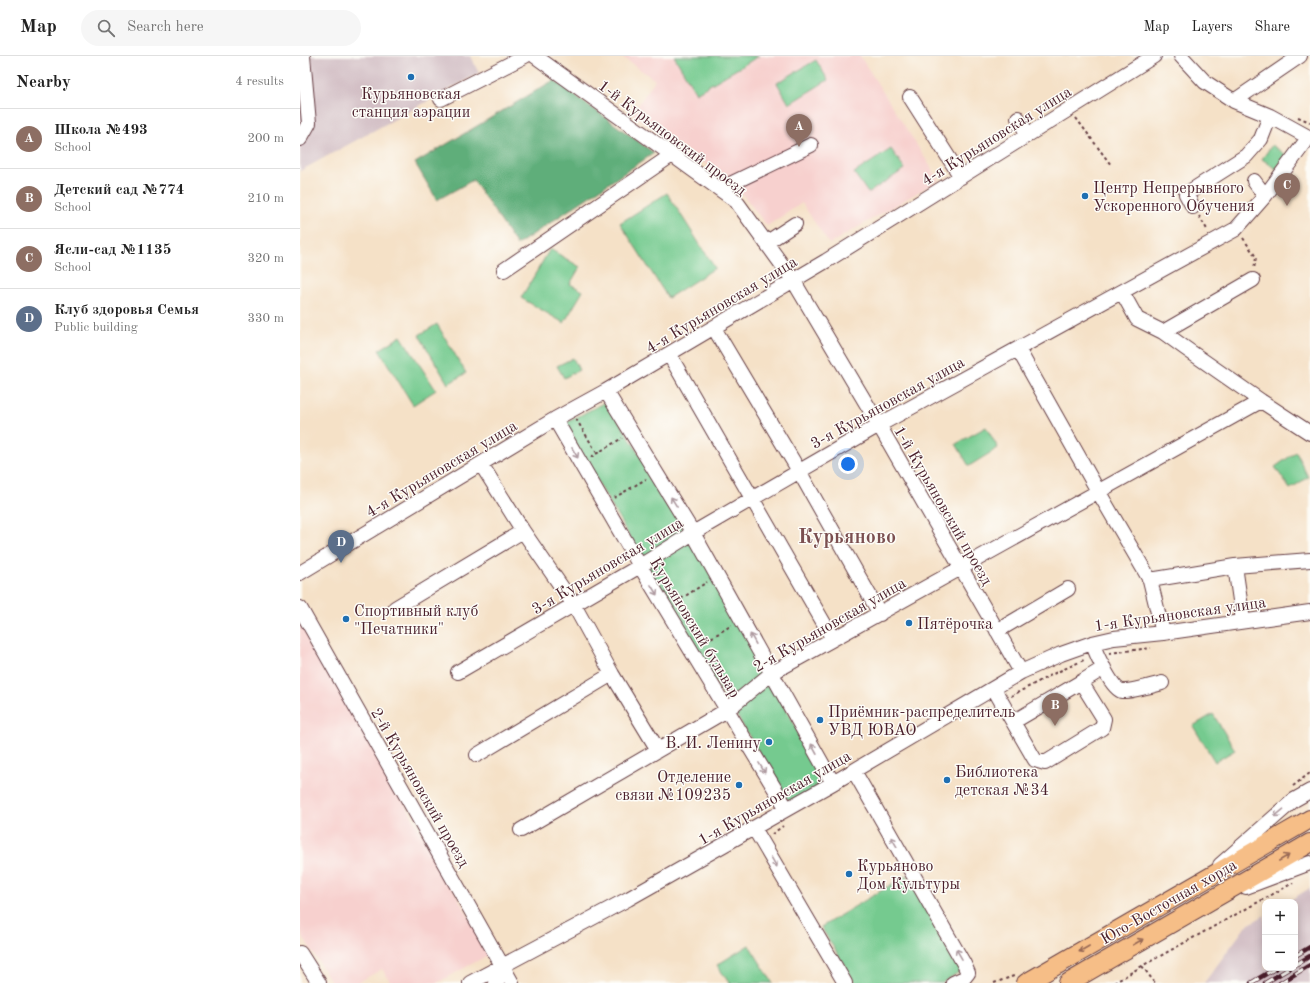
<!DOCTYPE html>
<meta charset="utf-8">
<style>
body{margin:0;font-family:"Old Standard TT",serif;background:#f6f6f6;color:#222}
.controls{position:absolute;right:12px;bottom:12px;display:grid;overflow:hidden;border-radius:8px;box-shadow:0 2px 10px #0003}
.controls button{width:36px;height:36px;display:grid;place-items:center;padding:0;border:0;border-bottom:1px solid #e0e0e0;background:#fff;color:#222;font:20px sans-serif}
.you{position:absolute;left:548px;top:408px;width:14px;height:14px;margin:-10px;border:3px solid #fff;border-radius:50%;background:#1a73e8;box-shadow:0 0 0 6px #1a73e833}
.badge{display:grid;place-items:center;width:26px;height:26px;border-radius:50%;background:#7c3aed;color:#fff;font-size:13px;font-weight:700}
.pin{position:absolute;translate:-50% -33px;filter:drop-shadow(0 1px 2px #0008)}
.pin::after{content:'';position:absolute;top:21px;width:14px;height:12px;background:inherit;clip-path:polygon(0 0,100% 0,50% 100%)}
.list{margin:0;padding:0;list-style:none}
h2{display:flex;justify-content:space-between;align-items:center;height:52px;margin:0;padding:0 16px;font-size:17px}
h2 small{font-size:13px;font-weight:400;color:#767676}
.list li{display:grid;grid-template-columns:26px 1fr auto;gap:12px;align-items:center;box-sizing:border-box;height:60px;padding:0 16px;border-top:1px solid #e0e0e0}
.list b{display:block;font-size:15px;white-space:nowrap}
.list p{margin:0;font-size:13px;white-space:nowrap;color:#767676}
.list em{font-size:13px;font-style:normal;color:#767676}
.icon{flex:none;width:22px;height:22px;fill:none;stroke:currentColor;stroke-width:2;stroke-linecap:round;stroke-linejoin:round}
.map{position:relative;flex:none;width:1010px;height:927px;overflow:hidden}
header{display:flex;align-items:center;gap:24px;box-sizing:border-box;height:56px;padding:0 20px;background:#fff;border-bottom:1px solid #e0e0e0}
header strong{font-size:19px}
nav{display:flex;gap:22px;margin-inline-start:auto;font-size:14px}
.search{width:280px;height:36px;background:#f6f6f6;display:flex;align-items:center;gap:10px;box-sizing:border-box;padding:0 14px;border-radius:22px;color:#767676;font-size:15px}
main{display:flex}
aside{flex:1;background:#fff}
.map>svg:first-child{display:block}
</style>
<header>
<strong>Map</strong>
<div class="search"><svg class="icon" aria-label="search" viewBox="0 0 24 24"><circle cx="10" cy="10" r="6"/><path d="M15 15l6 6"/></svg>Search here</div>
<nav><a>Map</a><a>Layers</a><a>Share</a></nav>
</header>
<main>
<aside>
<h2>Nearby<small>4 results</small></h2>
<ul class="list">
<li><span class="badge" style="background:#8d6e63">A</span><div><b>Школа №493</b><p>School</p></div><em>200 m</em></li>
<li><span class="badge" style="background:#8d6e63">B</span><div><b>Детский сад №774</b><p>School</p></div><em>210 m</em></li>
<li><span class="badge" style="background:#8d6e63">C</span><div><b>Ясли-сад №1135</b><p>School</p></div><em>320 m</em></li>
<li><span class="badge" style="background:#5c6f8a">D</span><div><b>Клуб здоровья Семья</b><p>Public building</p></div><em>330 m</em></li>
</ul>
</aside>
<div class="map">
<svg width="1010" height="927" viewBox="0 0 1010 927">
<rect width="100%" height="100%" fill="#fdfcf7"/>
<filter id="ink" filterUnits="userSpaceOnUse"><feTurbulence type="fractalNoise" baseFrequency=".025" numOctaves="2"/><feDisplacementMap in="SourceGraphic" scale="8" xChannelSelector="R" yChannelSelector="G"/><feConvolveMatrix kernelMatrix="1 2 1 2 8 2 1 2 1" color-interpolation-filters="sRGB"/></filter>
<filter id="wash" filterUnits="userSpaceOnUse"><feTurbulence type="fractalNoise" baseFrequency=".012" numOctaves="4" result="noise"/><feDisplacementMap in="SourceGraphic" scale="16" xChannelSelector="R" yChannelSelector="G"/><feGaussianBlur stdDeviation="0.9" result="paint"/><feColorMatrix in="noise" values="0 0 0 0 0 0 0 0 0 0 0 0 0 0 0 0 0 1.4 0 .05"/><feComposite in="paint" operator="in"/></filter>
<g filter="url(#wash)">
<rect width="100%" height="100%" fill="#f5e1c7"/>
<path fill="#f7d0ce" d="M 321,0 L 560,0 L 639,124 L 529,188 L 502,147 L 467,170 L 434,127 L 332,58 L 355,24 Z
M 0,562 L 190,898 L 137,927 L 91,927 L 82,913 L 57,927 L 32,927 L 0,876 Z"/>
<path fill="#d2bec4" d="M 0,0 L 170,0 L 179,17 L 0,115 Z
M 1010,832 L 1010,927 L 904,927 L 946,870 L 965,859 L 965,912 L 995,912 L 995,846 L 987,846 Z"/>
<path fill="#74ca8f" stroke="#5f745d" d="M 374,0 L 459,0 L 396,37 Z
M 516,4 L 528,24 L 489,48 L 477,27 Z
M 972,89 L 986,99 L 976,113 L 962,103 Z
M 591,93 L 605,113 L 568,137 L 554,117 Z
M 367,137 L 415,212 L 368,242 L 320,167 Z
M 250,193 L 280,211 L 270,228 L 283,235 L 264,267 L 221,242 Z
M 137,268 L 166,317 L 148,328 L 119,279 Z
M 101,280 L 136,334 L 113,349 L 79,294 Z
M 273,302 L 279,314 L 264,322 L 257,310 Z
M 307,345 L 386,475 L 342,502 L 264,368 Z
M 686,371 L 698,392 L 669,410 L 656,388 Z
M 996,396 L 1008,421 L 990,433 L 975,411 Z
M 392,483 L 465,616 L 428,647 L 346,512 Z
M 470,624 L 527,727 L 490,748 L 434,655 Z
M 913,658 L 935,694 L 915,706 L 893,670 Z
M 607,819 L 664,913 L 642,927 L 555,927 L 521,871 Z
M 449,889 L 473,927 L 429,927 L 417,909 Z"/>
<path fill="#5fae7a" stroke="#546652" d="M 254,24 L 354,97 L 217,189 L 173,124 L 137,144 L 115,107 Z"/>
</g>
<g filter="url(#ink)">
<g fill="none" stroke-linecap="round" stroke-linejoin="round">
<g stroke="#643c42" stroke-width="16">
<path id="minor" d="M 235,0 L 436,145 L 493,224 L 579,369 L 721,616
M 881,0 L 905,26 L 934,45 L 970,60 L 1010,82
M 610,41 L 661,121
M 141,43 L 225,0
M 934,45 L 1000,0
M 718,62 L 728,79
M 0,83 L 9,67 L 3,0
M 954,125 L 965,140
M 420,133 L 511,89
M 893,151 L 886,138 L 946,100 L 961,83 L 970,60
M 466,187 L 495,168
M 204,214 L 372,99
M 822,236 L 837,263 L 863,276 L 885,292 L 961,345
M 414,272 L 499,415 L 580,558
M 863,276 L 953,224
M 718,293 L 798,435 L 850,524 L 863,577
M 369,298 L 533,583
M 306,335 L 393,477 L 533,727
M 255,363 L 340,510 L 487,753
M 181,408 L 223,475 L 274,549 L 312,618 L 358,694
M 935,510 L 1010,504
M 0,517 L 255,363 L 306,335 L 526,205 L 854,0
M 850,524 L 935,510 L 943,565
M 0,552 L 212,927
M 95,552 L 223,475
M 697,575 L 768,533
M 792,587 C 796,597 812,634 822,635 C 829,636 854,629 862,627
M 158,616 L 340,510 L 393,477 L 579,369 L 936,173 L 965,140 L 1009,81
M 694,633 L 735,704 L 745,707 L 802,672 L 804,663 L 781,626 L 804,612
M 713,666 L 781,626
M 177,699 L 312,618
M 554,715 L 664,908 L 668,917 L 664,922 L 653,927
M 454,772 L 545,927
M 221,774 L 427,654 L 472,617 L 961,345 L 1010,377
M 920,809 L 994,744 L 1010,735
M 946,831 L 1010,807
M 0,897 L 19,927
M 191,916 L 197,927
M 170,927 L 328,843 L 533,727 L 721,616 L 761,598 L 792,587 L 814,582 L 863,577 L 1010,556"/>
</g>
<g stroke="#643c42" stroke-width="20">
<path id="major" d="M 726,927 L 1010,763
M 768,927 L 1010,787"/>
</g>
<path stroke="#643c42" stroke-width="2" stroke-dasharray="3 3" stroke-linecap="butt" d="M 998,61 L 1010,66
M 776,62 L 811,109
M 899,160 L 908,175
M 943,182 L 956,201 L 954,213
M 276,363 L 297,397
M 291,401 L 322,382
M 314,442 L 346,423
M 376,546 L 407,526
M 401,588 L 432,569
M 809,597 L 851,592
M 711,640 L 753,618 L 786,603
M 680,655 L 691,650
M 993,730 L 1010,717
M 472,778 L 483,770
M 842,910 L 855,927 L 857,927
M 694,927 L 714,920
M 814,927 L 842,910 L 993,827"/>
<use href="#minor" stroke="#fff" stroke-width="14"/>
<use href="#major" stroke="#f6be87" stroke-width="18"/>
<g stroke="#4a1f2b" stroke-width="4.5">
<path id="rail" d="M 995,900 L 1010,891
M 995,909 L 1010,900
M 951,927 L 976,912
M 965,927 L 990,912
M 980,927 L 1010,909"/>
</g>
<use href="#rail" stroke="#fdfcf7" stroke-width="3" stroke-dasharray="9" stroke-linecap="butt"/>
</g>
<defs><path id="oneway-shaft" d="M-6 0H5M1.5-3L5.5 0L1.5 3" fill="none" stroke-width="1.6" stroke-linecap="round" stroke-linejoin="round"/></defs>
<g stroke="#ae9aa0">
<use href="#oneway-shaft" transform="translate(275 397) rotate(60)"/>
<use href="#oneway-shaft" transform="translate(374 446) rotate(-122)"/>
<use href="#oneway-shaft" transform="translate(354 534) rotate(59)"/>
<use href="#oneway-shaft" transform="translate(453 583) rotate(-119)"/>
<use href="#oneway-shaft" transform="translate(514 693) rotate(-119)"/>
<use href="#oneway-shaft" transform="translate(462 712) rotate(59)"/>
<use href="#oneway-shaft" transform="translate(979 757) rotate(140)"/>
<use href="#oneway-shaft" transform="translate(594 786) rotate(-120)"/>
<use href="#oneway-shaft" transform="translate(474 806) rotate(60)"/>
<use href="#oneway-shaft" transform="translate(659 898) rotate(-120)"/>
</g>
<g stroke="#976754">
<use href="#oneway-shaft" transform="translate(984 802) rotate(-30)"/>
<use href="#oneway-shaft" transform="translate(838 886) rotate(-30)"/>
<use href="#oneway-shaft" transform="translate(784 893) rotate(150)"/>
</g>
</g>
<g fill="#1f6fb2" stroke="#fdfcf7" stroke-width="1.5">
<circle cx="111" cy="21" r="4"/>
<circle cx="785" cy="140" r="4"/>
<circle cx="46" cy="563" r="4"/>
<circle cx="609" cy="567" r="4"/>
<circle cx="520" cy="664" r="4"/>
<circle cx="469" cy="686" r="4"/>
<circle cx="647" cy="724" r="4"/>
<circle cx="439" cy="729" r="4"/>
<circle cx="549" cy="818" r="4"/>
</g>
<g text-anchor="middle" stroke-width="3" stroke-linejoin="round" paint-order="stroke">
<g font-size="16" fill="#4a1f2b" stroke="#fdfcf7" text-anchor="start">
<text x="111" y="43" text-anchor="middle">Курьяновская<tspan x="111" dy="18">станция аэрации</tspan></text>
<text x="793" y="137">Центр Непрерывного<tspan x="793" dy="18">Ускоренного Обучения</tspan></text>
<text x="54" y="560">Спортивный клуб<tspan x="54" dy="18">"Печатники"</tspan></text>
<text x="617" y="573">Пятёрочка</text>
<text x="528" y="661">Приёмник-распределитель<tspan x="528" dy="18">УВД ЮВАО</tspan></text>
<text x="461" y="692" text-anchor="end">В. И. Ленину</text>
<text x="655" y="721">Библиотека<tspan x="655" dy="18">детская №34</tspan></text>
<text x="431" y="726" text-anchor="end">Отделение<tspan x="431" dy="18">связи №109235</tspan></text>
<text x="557" y="815">Курьяново<tspan x="557" dy="18">Дом Культуры</tspan></text>
</g>
<g font-size="16" fill="#4a1f2b" stroke="#fdfcf7">
<text transform="translate(696 79) rotate(-32)" y="6">4-я Курьяновская улица</text>
<text transform="translate(373 81) rotate(37)" y="6">1-й Курьяновский проезд</text>
<text transform="translate(421 248) rotate(-31)" y="6">4-я Курьяновская улица</text>
<text transform="translate(587 346) rotate(-29)" y="6">3-я Курьяновская улица</text>
<text transform="translate(141 412) rotate(-31)" y="6">4-я Курьяновская улица</text>
<text transform="translate(644 449) rotate(60)" y="6">1-й Курьяновский проезд</text>
<text transform="translate(307 509) rotate(-31)" y="6">3-я Курьяновская улица</text>
<text transform="translate(880 557) rotate(-8)" y="6">1-я Курьяновская улица</text>
<text transform="translate(529 568) rotate(-30)" y="6">2-я Курьяновская улица</text>
<text transform="translate(396 571) rotate(59)" y="6">Курьяновский бульвар</text>
<text transform="translate(121 731) rotate(60)" y="6">2-й Курьяновский проезд</text>
<text transform="translate(474 741) rotate(-30)" y="6">1-я Курьяновская улица</text>
<text transform="translate(868 845) rotate(-30)" y="6">Юго-Восточная хорда</text>
</g>
<g font-size="20" font-weight="bold" fill="#7b4f50" stroke="#fdfcf7">
<text x="547" y="487">Курьяново</text>
</g>
</g>
</svg>
<div class="controls">
<button>+</button>
<button>−</button>
</div>
<div class="you"></div>
<div class="pin badge" style="left:499px;top:91px;background:#8d6e63">A</div>
<div class="pin badge" style="left:755px;top:670px;background:#8d6e63">B</div>
<div class="pin badge" style="left:987px;top:150px;background:#8d6e63">C</div>
<div class="pin badge" style="left:41px;top:507px;background:#5c6f8a">D</div>
</div>
</main>
